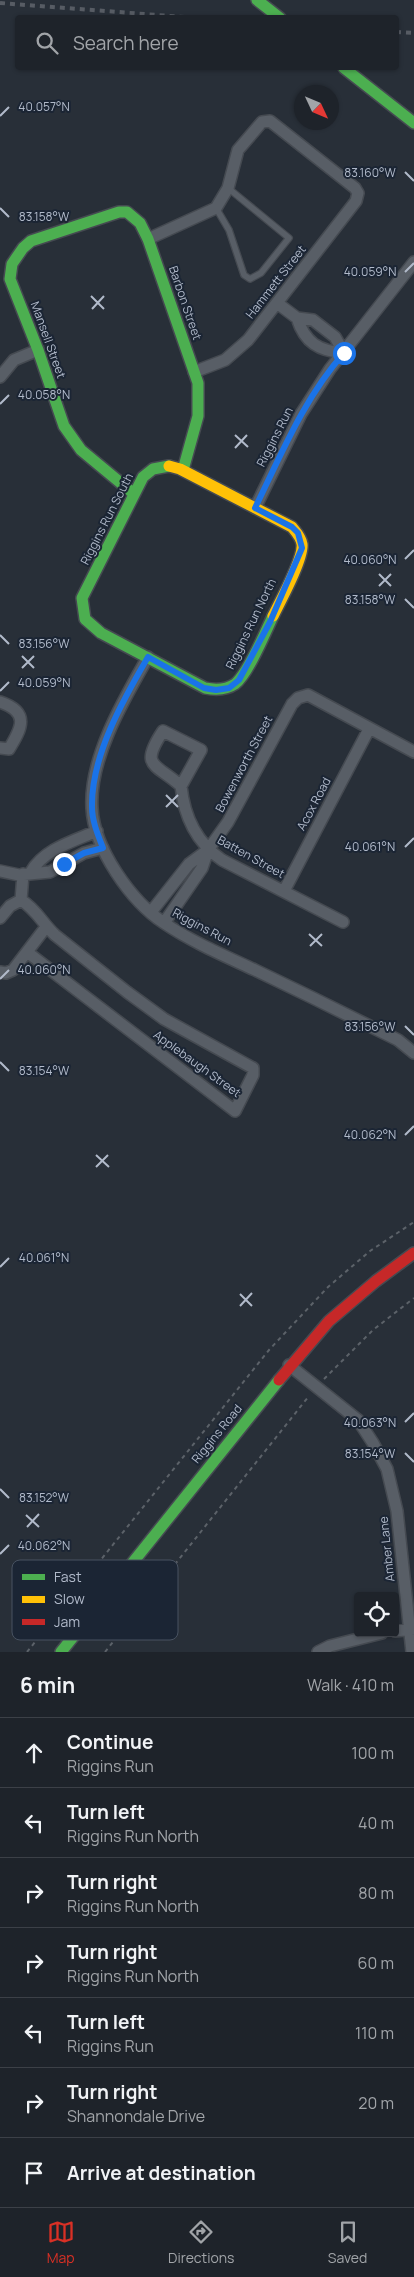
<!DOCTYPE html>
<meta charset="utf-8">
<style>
body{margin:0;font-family:Manrope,sans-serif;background:#262b32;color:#f1f3f6}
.controls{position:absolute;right:15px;bottom:15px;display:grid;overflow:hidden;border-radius:5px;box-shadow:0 1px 4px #0004}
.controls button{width:45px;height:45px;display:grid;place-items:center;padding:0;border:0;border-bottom:1px solid #3c4047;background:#1e232a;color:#f1f3f6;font:25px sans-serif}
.compass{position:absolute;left:294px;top:85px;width:45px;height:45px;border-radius:50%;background:#1e232a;box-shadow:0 1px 4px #0004;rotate:134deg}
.stop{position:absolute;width:15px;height:15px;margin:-11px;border:4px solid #1a73e8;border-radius:50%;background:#fff}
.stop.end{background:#1a73e8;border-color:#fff;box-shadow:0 1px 5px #0008}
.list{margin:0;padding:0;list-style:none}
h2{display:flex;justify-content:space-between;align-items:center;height:65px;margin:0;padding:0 20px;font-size:21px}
h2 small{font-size:16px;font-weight:400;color:#a1a4a8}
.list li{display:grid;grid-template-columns:32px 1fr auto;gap:15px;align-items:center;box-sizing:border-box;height:70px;padding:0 20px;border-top:1px solid #3c4047}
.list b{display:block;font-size:19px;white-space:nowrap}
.list p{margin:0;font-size:16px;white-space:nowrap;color:#a1a4a8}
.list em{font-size:16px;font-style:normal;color:#a1a4a8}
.icon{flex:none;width:28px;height:28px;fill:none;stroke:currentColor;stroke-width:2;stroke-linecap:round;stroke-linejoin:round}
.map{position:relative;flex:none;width:414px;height:1652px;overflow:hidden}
.search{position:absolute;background:#1e232a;box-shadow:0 1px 4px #0004;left:15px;right:15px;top:15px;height:55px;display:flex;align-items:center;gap:12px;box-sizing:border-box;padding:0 18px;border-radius:5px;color:#a1a4a8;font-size:19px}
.sheet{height:555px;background:#1e232a}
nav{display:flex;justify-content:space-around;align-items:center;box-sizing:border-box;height:70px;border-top:1px solid #3c4047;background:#1e232a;font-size:14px;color:#a1a4a8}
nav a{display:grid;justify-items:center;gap:2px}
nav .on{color:#d93025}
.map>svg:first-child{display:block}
</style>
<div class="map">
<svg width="414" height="1652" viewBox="0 0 414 1652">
<rect width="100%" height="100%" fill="#282f38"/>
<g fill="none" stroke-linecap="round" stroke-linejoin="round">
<g stroke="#454a51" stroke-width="8">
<path id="lane" d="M 216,208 L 229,230 L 244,275 L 250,279 L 261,273 L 289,238 L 228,188"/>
</g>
<g stroke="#454a51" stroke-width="14">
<path id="street" d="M 148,239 L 216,208 L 228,188 L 238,150 L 262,122 L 270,121 L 355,188 L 358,193 L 356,201 L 248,340 L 225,360 L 194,372
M 277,303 L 297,318 L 313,320 L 335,337 L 344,353
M 297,318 C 305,343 319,351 344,353
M 0,377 L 14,360 L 38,350
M 255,508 L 301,414 L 330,369 L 414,262
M 148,657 C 124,699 89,758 92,808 C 94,849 131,901 164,923 C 192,942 225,956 255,970 C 303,993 350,1016 398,1040 L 414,1053
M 0,702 C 30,712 22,728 9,749 L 0,748
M 181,786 C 155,763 139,767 163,731 L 201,750 L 181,786 C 184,816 197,843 222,860 L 343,922
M 0,871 L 19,875 L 50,872 L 84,853 L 103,848
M 31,872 C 44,849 74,841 97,831
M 23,874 L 21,900 C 37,910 42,923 55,935 L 127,992 L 164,1019 L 253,1068 L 253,1075 L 235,1111 L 27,952
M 284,891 L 369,729
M 151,912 L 189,864 L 208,850 L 228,822 L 292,704 L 298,698 L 308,695 L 414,752
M 0,918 L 10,906 L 21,900
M 164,923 L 202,868 L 208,850
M 0,972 L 6,973 L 13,970 L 46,927
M 289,1365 L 358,1420 L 373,1443 L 387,1469 L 397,1511 L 412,1652
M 395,1631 L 414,1629
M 318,1652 L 330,1646 L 382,1633"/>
</g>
<g stroke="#454a51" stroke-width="14">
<path id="fast" d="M 257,0 L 280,18
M 344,68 L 414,123
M 169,466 L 153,469 L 143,477 L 82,598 L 85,619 L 101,633 L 205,688 C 215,690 226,690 235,684 C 248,674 265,633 273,616
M 134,494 L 81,450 L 64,426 L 38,350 L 10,279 L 12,264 L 23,248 L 31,241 L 119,212 L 127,212 L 140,223 L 148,239 L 198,383 L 198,416 L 183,470
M 61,1652 L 279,1380"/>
</g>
<g stroke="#454a51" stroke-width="14">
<path id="slow" d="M 169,466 L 180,469 L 292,527 C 296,532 301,537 302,544 C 304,558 280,602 273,616"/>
</g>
<g stroke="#454a51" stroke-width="14">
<path id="jam" d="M 279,1380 L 329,1321 L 376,1281 L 414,1253"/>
</g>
<path stroke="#5c6269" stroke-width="2" stroke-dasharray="4 4" stroke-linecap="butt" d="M 324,1379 L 373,1330 L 414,1298
M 27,1652 L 269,1350 L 328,1287 L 370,1251 L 414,1222
M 105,1652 L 309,1396"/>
<use href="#lane" stroke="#585e66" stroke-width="5.5"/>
<use href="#street" stroke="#585e66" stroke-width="11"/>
<use href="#fast" stroke="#4caf50" stroke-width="11"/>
<use href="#slow" stroke="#ffc107" stroke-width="11"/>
<use href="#jam" stroke="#c62828" stroke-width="11"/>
<path stroke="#575c64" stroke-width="4" stroke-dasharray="5 5" stroke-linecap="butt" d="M 0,3 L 197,18
M 396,32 L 414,33"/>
</g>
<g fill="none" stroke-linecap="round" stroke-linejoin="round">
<path stroke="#1a73e8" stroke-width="6" d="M 64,864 L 84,853 L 103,848 C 98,835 92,821 92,807 C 91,756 123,700 148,657 L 204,688 L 216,690 L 229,688 L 239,680 L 270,622 L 302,548 L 298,533 L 292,527 L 255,508 C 281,455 304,398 344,353"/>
</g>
<path fill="none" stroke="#b1baca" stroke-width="2" d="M 0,116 L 9,107M 405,172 L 414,181M 0,208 L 9,217M 405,272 L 414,263M 91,296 L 104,309M 92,309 L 104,296M 0,404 L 9,395M 235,435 L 248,447M 235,448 L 247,435M 405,559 L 414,550M 379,574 L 391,586M 379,586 L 391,574M 405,599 L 414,608M 0,635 L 9,644M 22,656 L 34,668M 22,668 L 34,656M 0,691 L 9,682M 166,795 L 178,807M 166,807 L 178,795M 405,847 L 414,838M 309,934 L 322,946M 310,946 L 322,934M 0,979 L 9,970M 405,1026 L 414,1035M 0,1062 L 9,1071M 405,1135 L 414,1126M 96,1155 L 109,1167M 96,1167 L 108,1155M 0,1267 L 9,1258M 240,1294 L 252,1306M 240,1306 L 252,1293M 405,1422 L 414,1413M 405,1453 L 414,1462M 0,1489 L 9,1498M 26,1515 L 39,1527M 27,1527 L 39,1514M 0,1554 L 9,1545"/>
<g text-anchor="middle" stroke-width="4" stroke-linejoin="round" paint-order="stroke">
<g font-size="12" fill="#b1baca" stroke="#1b2534">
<text transform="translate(276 282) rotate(-52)" y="4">Hammett Street</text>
<text transform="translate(185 303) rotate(71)" y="4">Barbon Street</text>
<text transform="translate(48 340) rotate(70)" y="4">Mansell Street</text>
<text transform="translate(275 437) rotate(-63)" y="4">Riggins Run</text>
<text transform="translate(107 519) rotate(-63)" y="4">Riggins Run South</text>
<text transform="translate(251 624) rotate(-64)" y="4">Riggins Run North</text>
<text transform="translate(244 764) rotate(-62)" y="4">Bowenworth Street</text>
<text transform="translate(314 804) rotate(-62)" y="4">Acox Road</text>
<text transform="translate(251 857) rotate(29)" y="4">Batten Street</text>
<text transform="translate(202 927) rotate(28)" y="4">Riggins Run</text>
<text transform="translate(197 1064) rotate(36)" y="4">Applebaugh Street</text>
<text transform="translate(217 1434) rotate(-51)" y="4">Riggins Road</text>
<text transform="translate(387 1549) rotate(-96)" y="4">Amber Lane</text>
</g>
</g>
<rect x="12" y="1560" width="166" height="80" rx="8" fill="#1b2534" stroke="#485261" stroke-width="1"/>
<rect x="22" y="1574" width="23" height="6" fill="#4caf50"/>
<rect x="22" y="1596" width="23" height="7" fill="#ffc107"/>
<rect x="22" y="1619" width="23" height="6" fill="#c62828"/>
<g font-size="14" fill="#b1baca">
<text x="54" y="1582">Fast</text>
<text x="54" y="1604">Slow</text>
<text x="54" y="1627">Jam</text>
</g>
<g font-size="12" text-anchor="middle" fill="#b1baca" stroke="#1b2534" stroke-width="4" stroke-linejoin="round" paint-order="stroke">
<text x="44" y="111">40.057°N</text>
<text x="370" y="177">83.160°W</text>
<text x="44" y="221">83.158°W</text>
<text x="370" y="276">40.059°N</text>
<text x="44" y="399">40.058°N</text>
<text x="370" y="564">40.060°N</text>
<text x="370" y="604">83.158°W</text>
<text x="44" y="648">83.156°W</text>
<text x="44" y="687">40.059°N</text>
<text x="370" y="851">40.061°N</text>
<text x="44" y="974">40.060°N</text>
<text x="370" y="1031">83.156°W</text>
<text x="44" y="1075">83.154°W</text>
<text x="370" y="1139">40.062°N</text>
<text x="44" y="1262">40.061°N</text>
<text x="370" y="1427">40.063°N</text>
<text x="370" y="1458">83.154°W</text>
<text x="44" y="1502">83.152°W</text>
<text x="44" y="1550">40.062°N</text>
</g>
</svg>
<div class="controls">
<button><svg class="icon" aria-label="locate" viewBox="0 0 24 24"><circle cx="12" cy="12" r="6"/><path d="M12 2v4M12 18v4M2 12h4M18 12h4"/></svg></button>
</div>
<svg class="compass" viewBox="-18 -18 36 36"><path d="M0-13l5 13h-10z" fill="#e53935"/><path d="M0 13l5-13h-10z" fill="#a1a4a8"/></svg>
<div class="stop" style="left:344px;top:353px"></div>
<div class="stop end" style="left:64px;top:864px"></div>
<div class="search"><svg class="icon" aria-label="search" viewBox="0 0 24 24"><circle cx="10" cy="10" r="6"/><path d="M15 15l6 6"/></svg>Search here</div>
</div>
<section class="sheet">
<h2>6 min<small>Walk · 410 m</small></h2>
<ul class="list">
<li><svg class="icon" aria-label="ahead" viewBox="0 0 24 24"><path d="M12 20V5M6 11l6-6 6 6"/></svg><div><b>Continue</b><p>Riggins Run</p></div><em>100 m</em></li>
<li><svg class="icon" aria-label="left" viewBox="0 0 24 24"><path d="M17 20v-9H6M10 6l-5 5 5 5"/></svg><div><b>Turn left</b><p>Riggins Run North</p></div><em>40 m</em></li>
<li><svg class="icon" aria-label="right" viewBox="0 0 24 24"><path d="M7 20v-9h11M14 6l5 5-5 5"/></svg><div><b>Turn right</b><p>Riggins Run North</p></div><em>80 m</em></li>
<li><svg class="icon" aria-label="right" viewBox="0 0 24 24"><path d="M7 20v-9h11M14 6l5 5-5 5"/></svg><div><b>Turn right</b><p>Riggins Run North</p></div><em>60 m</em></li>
<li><svg class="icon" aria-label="left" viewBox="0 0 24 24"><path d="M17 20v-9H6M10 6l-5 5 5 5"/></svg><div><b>Turn left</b><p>Riggins Run</p></div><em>110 m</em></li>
<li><svg class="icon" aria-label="right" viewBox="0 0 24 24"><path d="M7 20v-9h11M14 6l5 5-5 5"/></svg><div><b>Turn right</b><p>Shannondale Drive</p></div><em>20 m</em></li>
<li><svg class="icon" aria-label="arrive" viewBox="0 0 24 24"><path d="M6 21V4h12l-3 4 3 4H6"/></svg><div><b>Arrive at destination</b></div></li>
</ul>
</section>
<nav>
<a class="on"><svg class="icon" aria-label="map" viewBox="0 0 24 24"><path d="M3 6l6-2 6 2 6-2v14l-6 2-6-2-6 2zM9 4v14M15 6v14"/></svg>Map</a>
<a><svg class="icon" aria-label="directions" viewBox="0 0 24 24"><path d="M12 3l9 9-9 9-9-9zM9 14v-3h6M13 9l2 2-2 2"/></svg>Directions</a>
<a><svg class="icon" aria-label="saved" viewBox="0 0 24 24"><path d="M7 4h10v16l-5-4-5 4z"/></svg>Saved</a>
</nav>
